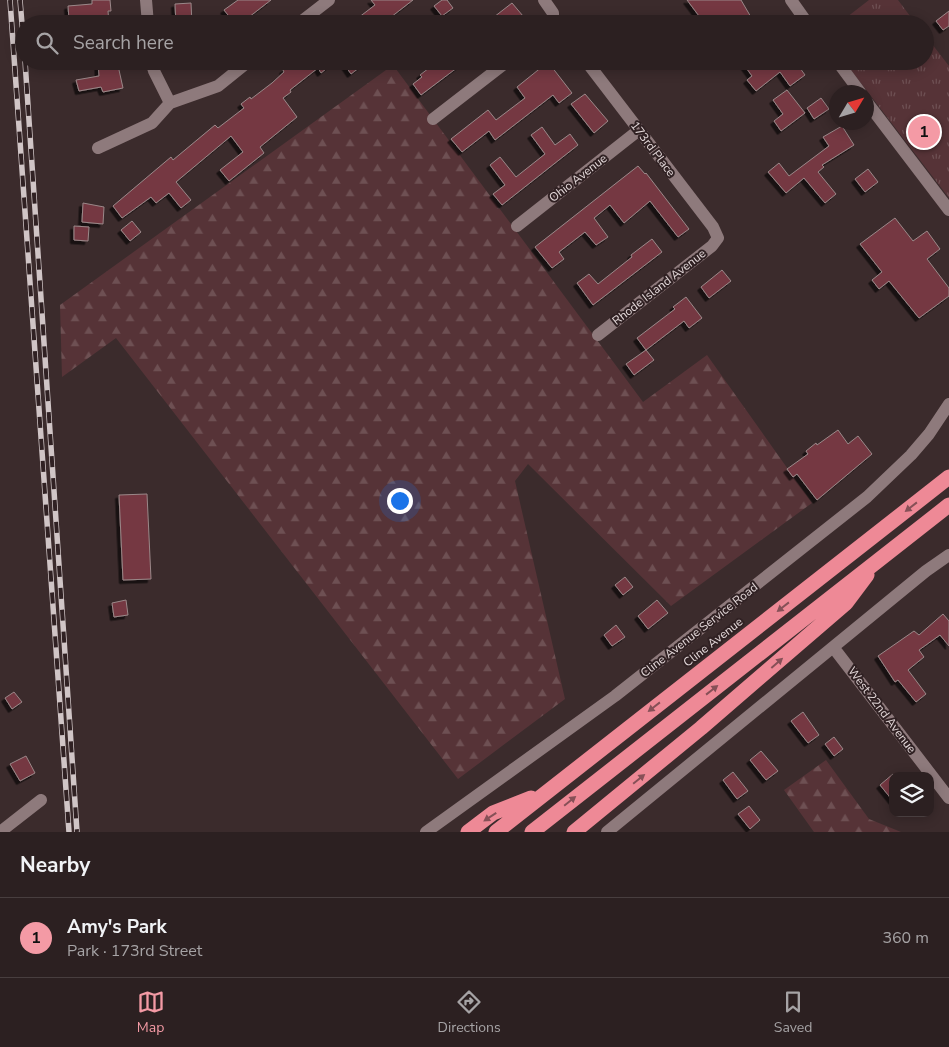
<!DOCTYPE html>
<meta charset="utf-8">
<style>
body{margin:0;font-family:"Nunito Sans",sans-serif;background:#382d2e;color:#f1f3f6}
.controls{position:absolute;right:15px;bottom:15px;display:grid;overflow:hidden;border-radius:10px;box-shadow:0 2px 12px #0003}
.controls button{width:45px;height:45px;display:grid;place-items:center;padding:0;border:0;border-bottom:1px solid #483e3f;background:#2c2021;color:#f1f3f6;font:25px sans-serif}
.compass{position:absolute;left:829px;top:85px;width:45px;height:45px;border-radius:50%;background:#2c2021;box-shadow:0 2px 12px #0003;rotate:52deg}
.you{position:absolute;left:399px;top:500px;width:18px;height:18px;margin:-12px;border:4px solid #fff;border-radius:50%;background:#1a73e8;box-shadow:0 0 0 8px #1a73e833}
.badge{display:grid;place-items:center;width:32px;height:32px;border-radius:50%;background:#f49aa5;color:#111;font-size:16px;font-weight:700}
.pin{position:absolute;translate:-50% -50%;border:2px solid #fff;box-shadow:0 1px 5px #0006}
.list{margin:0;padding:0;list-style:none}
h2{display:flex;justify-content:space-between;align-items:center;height:65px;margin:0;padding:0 20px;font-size:21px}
h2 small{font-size:16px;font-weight:400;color:#a6a3a5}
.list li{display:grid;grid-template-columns:32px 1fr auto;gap:15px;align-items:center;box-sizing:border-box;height:80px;padding:0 20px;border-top:1px solid #483e3f}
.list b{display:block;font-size:19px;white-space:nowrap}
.list p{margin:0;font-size:16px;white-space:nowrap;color:#a6a3a5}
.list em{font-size:16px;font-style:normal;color:#a6a3a5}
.icon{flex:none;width:28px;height:28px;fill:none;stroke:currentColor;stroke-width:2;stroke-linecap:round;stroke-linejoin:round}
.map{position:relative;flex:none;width:949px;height:832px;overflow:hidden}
.search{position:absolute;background:#2c2021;box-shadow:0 2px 12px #0003;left:15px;right:15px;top:15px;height:55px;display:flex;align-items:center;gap:12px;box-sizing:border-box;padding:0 18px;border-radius:28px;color:#a6a3a5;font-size:19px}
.sheet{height:145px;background:#2c2021}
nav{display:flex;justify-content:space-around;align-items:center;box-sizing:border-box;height:70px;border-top:1px solid #483e3f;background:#2c2021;font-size:14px;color:#a6a3a5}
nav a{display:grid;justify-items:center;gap:2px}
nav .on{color:#f49aa5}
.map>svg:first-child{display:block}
</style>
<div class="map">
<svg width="949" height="832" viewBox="0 0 949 832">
<defs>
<pattern id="grass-tufts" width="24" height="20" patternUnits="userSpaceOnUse" patternTransform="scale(1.25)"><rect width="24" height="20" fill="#563337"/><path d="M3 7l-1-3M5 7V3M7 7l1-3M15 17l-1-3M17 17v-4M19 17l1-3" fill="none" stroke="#6e5053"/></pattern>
<pattern id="forest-firs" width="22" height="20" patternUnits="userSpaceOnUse" patternTransform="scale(1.25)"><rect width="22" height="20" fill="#563337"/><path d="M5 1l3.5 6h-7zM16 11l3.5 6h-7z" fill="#6e5053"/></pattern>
<filter id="shadow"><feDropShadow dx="-3.5" dy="3.5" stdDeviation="0" flood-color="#0009"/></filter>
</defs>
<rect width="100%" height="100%" fill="#3b2b2c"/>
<path fill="url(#grass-tufts)" d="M 869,0 L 898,0 L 916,24 L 838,24 Z
M 925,35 L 949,66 L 949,198 L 844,61 L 925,61 Z"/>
<path fill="url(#forest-firs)" d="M 393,65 L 643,402 L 707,355 L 812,503 L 671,606 L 528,464 L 515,481 L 565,699 L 458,779 L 116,338 L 62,377 L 60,305 Z
M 826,760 L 869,819 L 901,832 L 814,832 L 784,790 Z"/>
<path fill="#743942" stroke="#9b8889" filter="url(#shadow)" d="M 92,0 L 110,0 L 111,11 L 108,11 L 109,24 L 93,24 L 92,17 L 69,19 L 68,6 L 92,4 Z
M 238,0 L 271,0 L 240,24 L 235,24 L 224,10 Z
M 371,0 L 413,0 L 382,24 L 350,24 L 375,5 Z
M 442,0 L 447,0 L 453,8 L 442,16 L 434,6 Z
M 687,0 L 741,0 L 755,24 L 734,24 L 728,16 L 717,24 L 705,24 Z
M 191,3 L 192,24 L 176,24 L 175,4 Z
M 512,3 L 523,16 L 513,24 L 485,24 Z
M 949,11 L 949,26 L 943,30 L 936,21 Z
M 98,61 L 117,61 L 123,88 L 103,92 L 101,87 L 79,91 L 76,80 L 99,76 Z
M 299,61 L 336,61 L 321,73 L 318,68 L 290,90 L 291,92 L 283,98 L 297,117 L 260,147 L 264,153 L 229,181 L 220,170 L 243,152 L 231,136 L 176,182 L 191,200 L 181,208 L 169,193 L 156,203 L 151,197 L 122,218 L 113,206 L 171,157 L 173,160 L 215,125 L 218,128 L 244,108 L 241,104 L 250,97 L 251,99 L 272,83 L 284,72 L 283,70 Z
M 342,61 L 368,61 L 351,74 Z
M 438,61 L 466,61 L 421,95 L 413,84 L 422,77 L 420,75 Z
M 749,61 L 795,61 L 805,75 L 790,86 L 780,72 L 756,91 L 747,80 L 752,76 L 744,65 Z
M 548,62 L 572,93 L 559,103 L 553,95 L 495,140 L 489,131 L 462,152 L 451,139 L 488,110 L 496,120 L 525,98 L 517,87 Z
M 787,90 L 805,113 L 781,131 L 774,121 L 783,114 L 773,100 Z
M 585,94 L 608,121 L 594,133 L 571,104 Z
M 821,98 L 829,109 L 814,119 L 807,108 Z
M 842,126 L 854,145 L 822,165 L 824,167 L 818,172 L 836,194 L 825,203 L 804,178 L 786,193 L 768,172 L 779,163 L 789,176 L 829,146 L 823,137 Z
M 542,127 L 555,145 L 570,134 L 578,145 L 502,205 L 493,194 L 505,185 L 490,165 L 500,157 L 516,177 L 545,154 L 531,135 Z
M 638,166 L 645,174 L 646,173 L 689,229 L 678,237 L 650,201 L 624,223 L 610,205 L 594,218 L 608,237 L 596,245 L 585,232 L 559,252 L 564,259 L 552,268 L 535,247 Z
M 868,169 L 878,182 L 865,192 L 855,179 Z
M 83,203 L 104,207 L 103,224 L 82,222 Z
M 895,218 L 913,241 L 927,231 L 940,249 L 927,259 L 949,288 L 949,296 L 919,318 L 889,281 L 879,289 L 872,280 L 882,272 L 860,244 Z
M 132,221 L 141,232 L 130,241 L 121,230 Z
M 74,226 L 89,227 L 88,241 L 74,240 Z
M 652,239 L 662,252 L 593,305 L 577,283 L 589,274 L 598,284 L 632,257 L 631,255 Z
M 722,270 L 731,281 L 709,298 L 701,287 Z
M 686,297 L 702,318 L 689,328 L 684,321 L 646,350 L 654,360 L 634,375 L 626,364 L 646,350 L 637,338 L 675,309 L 673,307 Z
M 838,430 L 848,444 L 858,436 L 872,454 L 817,500 L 797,474 L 793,477 L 787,469 L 808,454 L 806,451 L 816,443 L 817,445 Z
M 147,494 L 151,579 L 123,580 L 119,495 Z
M 625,577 L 633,587 L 623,595 L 615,585 Z
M 126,600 L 128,615 L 114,617 L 112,603 Z
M 657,600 L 668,613 L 648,629 L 638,616 Z
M 943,614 L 949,621 L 949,646 L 940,635 L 919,650 L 924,657 L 908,670 L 926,694 L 916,702 L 898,680 L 895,682 L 878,656 L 914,631 L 919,635 Z
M 616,625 L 625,637 L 612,646 L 604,635 Z
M 14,692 L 22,702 L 12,709 L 5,698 Z
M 803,712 L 819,735 L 808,743 L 791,721 Z
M 834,737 L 843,749 L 834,756 L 825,744 Z
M 761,751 L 778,771 L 766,780 L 750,760 Z
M 26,756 L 35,773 L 20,781 L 10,764 Z
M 733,772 L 748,791 L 737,799 L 723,780 Z
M 893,774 L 893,801 L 880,785 Z
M 749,806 L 760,820 L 750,829 L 738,814 Z"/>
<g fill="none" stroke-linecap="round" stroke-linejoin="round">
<path stroke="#8e7a7c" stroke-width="12" d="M 146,0 L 148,24
M 544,0 L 553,13 L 553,24
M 298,24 L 329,0
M 151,61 L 154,71 L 170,103
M 586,61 L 713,227 L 718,238 L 712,246 L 598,335
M 433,119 L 508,61
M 98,148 L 152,123 L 170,103 L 218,86 L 249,61
M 517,226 L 639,130
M 833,647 L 949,798
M 0,832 L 41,800
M 426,832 L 615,696 L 867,497 L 911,455 L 929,434 L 949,404
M 607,832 L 926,571 L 949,555"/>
<path stroke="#8e7a7c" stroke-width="12" d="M 791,0 L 808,24
M 837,61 L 860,92
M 866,101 L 949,210"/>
<path stroke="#ee8996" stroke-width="15" d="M 468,832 L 493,813 L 531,798
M 496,832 L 949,477
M 532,832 L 949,505
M 574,832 L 701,728 L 846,603 L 867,575"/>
<g stroke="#d0c5c6" stroke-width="5.5">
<path id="rail" d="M 10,0 L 69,832
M 20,0 L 24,48
M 25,61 L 77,832"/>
</g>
<use href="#rail" stroke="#302123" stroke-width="4" stroke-dasharray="11" stroke-linecap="butt"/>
</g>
<defs><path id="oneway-solid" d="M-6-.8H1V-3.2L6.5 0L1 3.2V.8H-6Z" transform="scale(1.25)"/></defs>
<g fill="#865057">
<use href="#oneway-solid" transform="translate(911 507) rotate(142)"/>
<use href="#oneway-solid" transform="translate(783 607) rotate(142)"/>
<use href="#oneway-solid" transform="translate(777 663) rotate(-41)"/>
<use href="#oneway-solid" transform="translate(712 690) rotate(-38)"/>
<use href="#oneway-solid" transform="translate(654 707) rotate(142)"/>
<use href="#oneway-solid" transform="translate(639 779) rotate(-39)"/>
<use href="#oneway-solid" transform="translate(570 801) rotate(-39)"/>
<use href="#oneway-solid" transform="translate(490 817) rotate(147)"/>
</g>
<g text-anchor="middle" stroke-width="4" stroke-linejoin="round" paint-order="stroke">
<g font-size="12" fill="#e4d9da" stroke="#302123">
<text transform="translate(653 149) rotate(53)" y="4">173rd Place</text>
<text transform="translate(578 178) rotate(-38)" y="4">Ohio Avenue</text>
<text transform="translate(659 287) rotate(-38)" y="4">Rhode Island Avenue</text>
<text transform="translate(699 630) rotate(-38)" y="4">Cline Avenue Service Road</text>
<text transform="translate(713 642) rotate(-38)" y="4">Cline Avenue</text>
<text transform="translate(882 710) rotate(53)" y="4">West 22nd Avenue</text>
</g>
</g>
</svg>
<div class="controls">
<button><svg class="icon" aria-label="layers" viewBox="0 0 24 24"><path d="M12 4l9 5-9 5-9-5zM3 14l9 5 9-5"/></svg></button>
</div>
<svg class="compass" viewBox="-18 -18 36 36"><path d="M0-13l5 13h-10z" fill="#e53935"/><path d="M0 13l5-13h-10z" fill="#a6a3a5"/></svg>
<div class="you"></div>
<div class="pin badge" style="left:924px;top:132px">1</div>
<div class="search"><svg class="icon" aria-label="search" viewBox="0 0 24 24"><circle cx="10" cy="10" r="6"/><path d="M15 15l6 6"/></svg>Search here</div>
</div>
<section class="sheet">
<h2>Nearby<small></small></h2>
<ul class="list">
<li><span class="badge">1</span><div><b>Amy's Park</b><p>Park · 173rd Street</p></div><em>360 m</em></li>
</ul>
</section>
<nav>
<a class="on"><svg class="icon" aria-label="map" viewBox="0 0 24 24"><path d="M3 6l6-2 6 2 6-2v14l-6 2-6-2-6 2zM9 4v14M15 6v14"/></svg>Map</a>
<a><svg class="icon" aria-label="directions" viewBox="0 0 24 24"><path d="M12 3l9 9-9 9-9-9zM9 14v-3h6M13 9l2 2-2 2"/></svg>Directions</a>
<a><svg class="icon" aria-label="saved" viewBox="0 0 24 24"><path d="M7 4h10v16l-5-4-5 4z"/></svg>Saved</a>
</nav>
